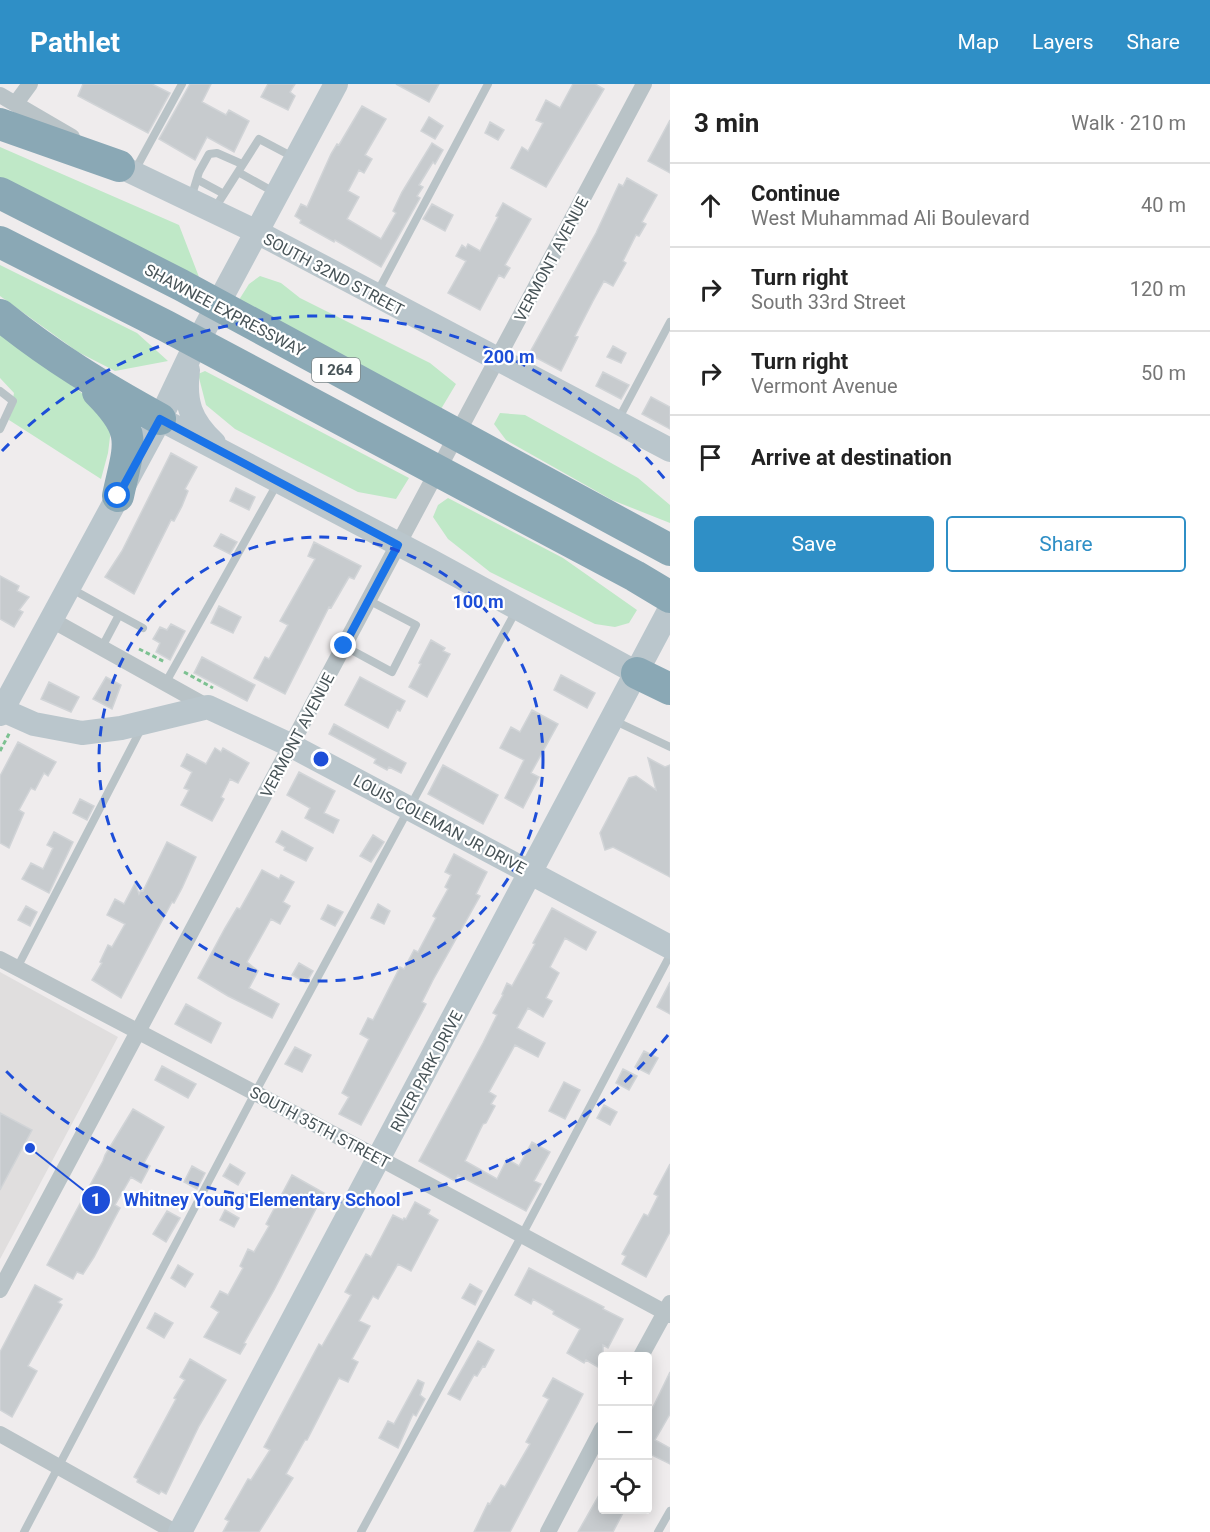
<!DOCTYPE html>
<meta charset="utf-8">
<style>
body{margin:0;font-family:Roboto,sans-serif;background:#f2f2f2;color:#222}
.controls{position:absolute;right:18px;bottom:18px;display:grid;overflow:hidden;border-radius:6px;box-shadow:0 3px 15px #0003}
.controls button{width:54px;height:54px;display:grid;place-items:center;padding:0;border:0;border-bottom:2px solid #e0e0e0;background:#fff;color:#222;font:30px sans-serif}
.stop{position:absolute;width:18px;height:18px;margin:-14px;border:4px solid #1a73e8;border-radius:50%;background:#fff}
.stop.end{background:#1a73e8;border-color:#fff;box-shadow:0 2px 6px #0008}
.list{margin:0;padding:0;list-style:none}
h2{display:flex;justify-content:space-between;align-items:center;height:78px;margin:0;padding:0 24px;font-size:26px}
h2 small{font-size:20px;font-weight:400;color:#767676}
.list li{display:grid;grid-template-columns:39px 1fr auto;gap:18px;align-items:center;box-sizing:border-box;height:84px;padding:0 24px;border-top:2px solid #e0e0e0}
.list b{display:block;font-size:22px;white-space:nowrap}
.list p{margin:0;font-size:20px;white-space:nowrap;color:#767676}
.list em{font-size:20px;font-style:normal;color:#767676}
.actions{display:flex;gap:12px;padding:18px 24px}
.actions a{flex:1;padding:14px 0;border:2px solid #2f8fc6;border-radius:6px;text-align:center;font-size:21px;color:#2f8fc6}
.actions .main{background:#2f8fc6;color:#fff}
.icon{flex:none;width:33px;height:33px;fill:none;stroke:currentColor;stroke-width:2;stroke-linecap:round;stroke-linejoin:round}
.map{position:relative;flex:none;width:670px;height:1448px;overflow:hidden}
header{display:flex;align-items:center;gap:36px;box-sizing:border-box;height:84px;padding:0 30px;background:#2f8fc6;color:#fff}
header strong{font-size:28px}
nav{display:flex;gap:33px;margin-inline-start:auto;font-size:21px}
main{display:flex}
aside{flex:1;background:#fff}
.map>svg:first-child{display:block}
</style>
<header>
<strong>Pathlet</strong>
<nav><a>Map</a><a>Layers</a><a>Share</a></nav>
</header>
<main>
<div class="map">
<svg width="670" height="1448" viewBox="0 0 670 1448">
<rect width="100%" height="100%" fill="#efeced"/>
<path fill="#e0dede" d="M 0,888 L 118,953 L 0,1175 Z"/>
<path fill="#bfe8c7" d="M 0,63 L 179,141 L 199,193 L 0,96 Z
M 0,181 L 137,249 L 168,277 L 115,287 L 78,268 L 0,212 Z
M 260,192 L 281,199 L 300,214 L 430,279 L 456,300 L 441,325 L 237,219 L 249,200 Z
M 0,248 L 99,322 L 111,345 L 108,369 L 101,395 L 9,336 L 14,309 L 0,294 Z
M 205,287 L 409,394 L 396,415 L 358,408 L 235,345 L 206,321 L 198,290 Z
M 500,329 L 525,331 L 638,394 L 670,421 L 670,439 L 612,416 L 506,356 L 494,340 Z
M 448,414 L 563,474 L 637,526 L 629,539 L 615,543 L 595,540 L 490,488 L 448,455 L 433,433 L 438,421 Z"/>
<path fill="#c7cbce" stroke="#d1d4d7" stroke-width="1.5" d="M 83,0 L 152,0 L 170,9 L 148,49 L 78,12 Z
M 190,0 L 211,0 L 202,18 L 226,31 L 229,26 L 249,37 L 234,68 L 207,53 L 195,76 L 159,55 Z
M 268,0 L 295,0 L 290,8 L 295,12 L 288,26 L 261,13 Z
M 396,0 L 439,0 L 429,18 Z
M 573,0 L 595,0 L 604,5 L 546,103 L 511,84 L 522,63 L 528,67 L 543,39 L 536,36 L 546,16 L 560,24 Z
M 362,22 L 386,35 L 365,71 L 372,75 L 364,89 L 359,86 L 348,107 L 359,113 L 347,135 L 381,155 L 396,129 L 393,127 L 402,108 L 432,59 L 443,66 L 435,80 L 433,78 L 419,101 L 423,103 L 417,112 L 420,114 L 381,183 L 335,156 L 334,158 L 300,139 L 301,136 L 295,132 L 301,120 L 307,123 L 331,70 L 337,60 L 339,61 Z
M 429,33 L 443,42 L 435,55 L 421,47 Z
M 670,36 L 670,89 L 648,77 Z
M 490,38 L 504,46 L 498,56 L 485,49 Z
M 627,94 L 657,111 L 642,138 L 646,140 L 639,152 L 636,151 L 623,177 L 626,179 L 613,202 L 604,197 L 593,217 L 575,252 L 578,253 L 561,287 L 529,270 L 596,149 L 619,100 L 623,102 Z
M 503,119 L 531,135 L 505,181 L 510,184 L 504,194 L 499,191 L 480,226 L 448,209 L 466,177 L 456,172 L 462,161 L 466,164 L 468,160 L 480,167 L 498,133 L 496,132 Z
M 432,120 L 453,131 L 445,147 L 423,135 Z
M 613,262 L 626,269 L 621,279 L 607,273 Z
M 603,288 L 629,301 L 621,315 L 596,302 Z
M 651,313 L 670,323 L 670,345 L 642,330 Z
M 171,369 L 197,383 L 185,405 L 188,407 L 182,422 L 174,437 L 171,436 L 134,510 L 105,493 L 122,467 Z
M 236,404 L 255,413 L 249,426 L 230,417 Z
M 221,450 L 237,458 L 230,470 L 214,462 Z
M 314,458 L 361,482 L 354,495 L 349,493 L 331,524 L 329,523 L 285,610 L 254,594 L 265,573 L 269,575 L 288,541 L 280,537 L 315,475 L 308,472 Z
M 0,492 L 19,502 L 17,507 L 29,513 L 19,526 L 23,528 L 14,543 L 0,535 Z
M 219,522 L 241,533 L 233,549 L 211,539 Z
M 171,540 L 185,547 L 170,576 L 156,568 L 160,559 L 153,555 L 160,543 L 167,546 Z
M 431,556 L 445,564 L 443,567 L 450,570 L 427,613 L 409,603 L 421,580 L 419,579 Z
M 202,573 L 255,601 L 247,617 L 194,589 Z
M 561,591 L 595,609 L 587,624 L 554,606 Z
M 106,593 L 121,601 L 112,625 L 93,615 Z
M 360,593 L 405,617 L 400,627 L 397,626 L 388,644 L 345,621 Z
M 49,598 L 79,613 L 71,628 L 41,615 Z
M 532,626 L 558,640 L 531,689 L 539,693 L 523,724 L 505,714 L 524,676 L 500,664 L 511,643 L 520,648 Z
M 334,640 L 406,679 L 401,689 L 389,683 L 387,686 L 374,679 L 376,675 L 329,650 Z
M 18,658 L 56,678 L 48,692 L 44,689 L 35,706 L 31,704 L 19,726 L 24,729 L 9,764 L 0,759 L 0,692 Z
M 215,664 L 221,668 L 223,664 L 249,679 L 238,699 L 230,695 L 221,713 L 224,715 L 212,737 L 181,721 L 189,706 L 184,704 L 192,688 L 181,682 L 187,670 L 206,680 Z
M 648,674 L 665,683 L 670,681 L 670,793 L 613,763 L 605,766 L 600,749 L 629,694 L 636,692 L 656,706 Z
M 443,681 L 498,711 L 483,740 L 428,710 Z
M 299,688 L 335,707 L 324,729 L 339,736 L 333,749 L 305,734 L 310,724 L 287,711 Z
M 80,715 L 94,722 L 87,736 L 73,729 Z
M 282,747 L 313,764 L 306,777 L 284,766 L 285,763 L 276,758 Z
M 54,748 L 73,758 L 49,809 L 22,795 L 31,779 L 43,785 L 53,764 L 47,761 Z
M 373,751 L 384,758 L 371,778 L 360,772 Z
M 167,758 L 196,773 L 182,804 L 174,819 L 172,818 L 121,914 L 92,896 L 102,879 L 100,878 L 108,861 L 112,863 L 125,840 L 107,831 L 115,815 L 124,820 L 135,799 L 139,810 L 141,806 L 143,807 Z
M 454,770 L 487,788 L 476,810 L 480,812 L 433,896 L 422,918 L 426,920 L 423,926 L 361,1041 L 339,1030 L 349,1013 L 342,1009 L 369,955 L 360,950 L 368,934 L 373,936 L 400,883 L 404,885 L 414,866 L 418,868 L 436,834 L 433,832 L 448,805 L 445,803 L 451,791 L 445,788 Z
M 262,786 L 279,795 L 281,791 L 294,798 L 283,818 L 290,822 L 280,840 L 271,835 L 247,878 L 258,887 L 249,904 L 279,920 L 272,934 L 228,912 L 198,894 L 225,844 L 237,824 L 240,825 Z
M 378,820 L 390,827 L 384,840 L 371,834 Z
M 328,821 L 343,828 L 335,842 L 321,835 Z
M 26,822 L 37,828 L 30,842 L 18,836 Z
M 552,824 L 596,848 L 586,866 L 565,854 L 550,883 L 559,889 L 546,914 L 552,917 L 543,933 L 528,924 L 517,944 L 545,959 L 538,973 L 515,961 L 489,1008 L 496,1012 L 491,1020 L 495,1022 L 486,1039 L 483,1040 L 465,1077 L 497,1095 L 507,1075 L 519,1082 L 532,1058 L 550,1068 L 534,1097 L 541,1100 L 526,1127 L 458,1091 L 455,1097 L 419,1077 L 483,959 L 497,931 L 493,929 L 503,911 L 502,910 L 507,899 L 512,902 L 535,860 L 533,859 Z
M 299,879 L 313,887 L 306,899 L 292,891 Z
M 670,898 L 670,930 L 657,923 Z
M 186,920 L 221,939 L 211,959 L 175,940 Z
M 295,963 L 311,971 L 302,988 L 285,980 Z
M 644,967 L 658,974 L 649,990 L 635,983 Z
M 162,982 L 196,1000 L 188,1014 L 155,996 Z
M 623,985 L 637,992 L 629,1006 L 616,999 Z
M 564,998 L 580,1006 L 565,1035 L 549,1027 Z
M 604,1021 L 617,1028 L 610,1041 L 597,1034 Z
M 133,1025 L 164,1043 L 144,1079 L 150,1082 L 141,1099 L 131,1093 L 115,1121 L 120,1124 L 94,1173 L 83,1190 L 77,1188 L 73,1195 L 47,1181 L 103,1077 L 105,1071 Z
M 0,1029 L 32,1046 L 0,1106 Z
M 230,1080 L 245,1089 L 238,1101 L 223,1092 Z
M 670,1080 L 670,1148 L 646,1193 L 622,1180 L 626,1172 L 622,1170 L 644,1130 L 648,1132 L 658,1112 L 654,1110 Z
M 192,1082 L 205,1089 L 197,1105 L 184,1098 Z
M 292,1091 L 324,1109 L 274,1206 L 244,1259 L 246,1260 L 240,1270 L 204,1253 L 219,1228 L 211,1223 L 220,1207 L 228,1211 L 243,1184 L 240,1182 L 248,1165 L 254,1168 L 269,1142 L 266,1140 Z
M 415,1118 L 430,1126 L 428,1130 L 438,1136 L 411,1187 L 398,1180 L 378,1215 L 373,1212 L 359,1237 L 370,1242 L 352,1275 L 358,1278 L 348,1298 L 339,1294 L 307,1356 L 305,1356 L 286,1390 L 293,1394 L 259,1448 L 223,1448 L 229,1437 L 225,1435 L 240,1409 L 248,1395 L 251,1396 L 270,1366 L 264,1363 L 319,1260 L 322,1262 L 351,1211 L 345,1208 L 366,1170 L 371,1173 L 393,1131 L 403,1136 L 404,1134 L 406,1135 Z
M 225,1126 L 239,1134 L 234,1143 L 220,1136 Z
M 167,1127 L 180,1134 L 166,1158 L 153,1150 Z
M 178,1181 L 193,1190 L 185,1203 L 171,1194 Z
M 529,1184 L 604,1223 L 603,1225 L 623,1235 L 608,1264 L 603,1261 L 603,1286 L 586,1276 L 584,1279 L 567,1269 L 580,1245 L 553,1230 L 554,1227 L 533,1215 L 531,1220 L 515,1211 Z
M 470,1200 L 482,1207 L 475,1221 L 462,1214 Z
M 35,1201 L 62,1215 L 58,1218 L 62,1221 L 28,1282 L 37,1287 L 12,1333 L 0,1326 L 0,1268 Z
M 155,1229 L 173,1239 L 164,1254 L 147,1244 Z
M 478,1257 L 494,1266 L 485,1283 L 483,1282 L 477,1292 L 474,1291 L 460,1316 L 448,1310 Z
M 190,1275 L 226,1296 L 199,1342 L 166,1410 L 161,1407 L 159,1410 L 137,1398 L 138,1395 L 134,1393 L 176,1315 L 174,1314 L 185,1296 L 180,1293 Z
M 670,1288 L 670,1330 L 655,1356 L 670,1364 L 670,1380 L 648,1369 L 648,1371 L 648,1331 L 654,1321 Z
M 553,1294 L 583,1310 L 578,1320 L 510,1448 L 474,1448 L 488,1419 L 490,1420 L 501,1401 L 505,1403 L 530,1360 L 526,1358 L 549,1315 L 543,1312 Z
M 418,1296 L 424,1299 L 420,1311 L 425,1315 L 416,1332 L 413,1330 L 398,1364 L 379,1354 L 388,1337 L 394,1340 Z
M 603,1404 L 603,1425 L 625,1425 L 613,1448 L 578,1448 Z"/>
<g fill="none" stroke-linecap="round" stroke-linejoin="round">
<path stroke="#7cc191" stroke-width="3" stroke-dasharray="4.5 3" stroke-linecap="butt" d="M 139,565 L 165,578
M 184,588 L 213,604
M 0,667 L 10,648"/>
<path stroke="#b9c3c7" stroke-width="8" d="M 134,88 L 182,0
M 238,88 L 274,108
M 198,96 L 224,110
M 191,114 L 199,88 L 209,70 L 217,69 L 242,80
M 215,124 L 259,55 L 295,74
M 377,209 L 488,0
M 0,307 L 13,317 L 0,345
M 618,336 L 670,238
M 70,504 L 119,531 L 102,563
M 119,531 L 143,544
M 344,562 L 392,588 L 416,541 L 370,517
M 166,598 L 277,400
M 613,636 L 670,663
M 17,884 L 141,645
M 24,1448 L 255,1009 L 517,525
M 361,1448 L 522,1151 L 670,871
M 658,1448 L 670,1427"/>
<path stroke="#b9c3c7" stroke-width="16" d="M 0,11 L 72,53
M 16,19 L 30,0
M 50,535 L 208,623
M 0,875 L 379,1074 L 670,1231
M 0,1206 L 644,0
M 641,1272 L 670,1219
M 0,1350 L 175,1448
M 548,1448 L 602,1345"/>
<path stroke="#bac6cc" stroke-width="24" d="M 119,82 L 257,148 L 670,366
M 188,286 C 184,318 190,336 214,359
M 160,335 L 429,476 L 637,589
M 0,625 L 34,640 L 82,649 L 121,644 L 208,623 L 290,661 L 670,863
M 0,630 L 160,335 L 189,274 L 336,0
M 180,1448 L 670,525"/>
<path stroke="#8aa8b5" stroke-width="32" d="M 0,40 L 119,82
M 0,109 L 181,201 L 670,466
M 0,158 L 166,242 L 635,492 L 670,513
M 0,231 C 52,273 102,303 160,335
M 98,308 C 139,349 129,360 118,412
M 637,589 L 670,605"/>
</g>
<g fill="none" stroke-linecap="round" stroke-linejoin="round">
<path stroke="#1a73e8" stroke-width="8" d="M 118,412 L 160,335 L 398,461 L 344,562"/>
</g>
<g fill="none" stroke="#1d4ed8" stroke-width="3" stroke-dasharray="10 8">
<circle cx="321" cy="675" r="222"/>
<path d="M668 951A444 444 0 0 1 2 983M2 367A444 444 0 0 1 668 399"/>
</g>
<g text-anchor="middle" stroke-width="4.5" stroke-linejoin="round" paint-order="stroke">
<rect fill="#fff" stroke="#7e8789" stroke-width="1.5" x="312" y="274" width="48" height="24" rx="4.5"/>
<g font-size="15" font-weight="bold" fill="#475357">
<text x="336" y="291">I 264</text>
</g>
<g font-size="16" fill="#475357" stroke="#fff">
<text transform="translate(551 175) rotate(-62)" y="6">VERMONT AVENUE</text>
<text transform="translate(334 190) rotate(28)" y="6">SOUTH 32ND STREET</text>
<text transform="translate(225 226) rotate(28)" y="6">SHAWNEE EXPRESSWAY</text>
<text transform="translate(297 651) rotate(-62)" y="6">VERMONT AVENUE</text>
<text transform="translate(440 740) rotate(28)" y="6">LOUIS COLEMAN JR DRIVE</text>
<text transform="translate(426 987) rotate(-62)" y="6">RIVER PARK DRIVE</text>
<text transform="translate(320 1043) rotate(28)" y="6">SOUTH 35TH STREET</text>
</g>
</g>
<circle cx="321" cy="675" r="9" fill="#1d4ed8" stroke="#fff" stroke-width="3"/>
<g font-size="18" text-anchor="middle" font-weight="bold" fill="#1d4ed8" stroke="#fff" stroke-width="4.5" stroke-linejoin="round" paint-order="stroke">
<text x="509" y="279">200 m</text>
<text x="478" y="524">100 m</text>
</g>
<path fill="none" stroke="#1d4ed8" stroke-width="2" d="M30 1064L96 1116"/>
<g fill="#1d4ed8" stroke="#fff" stroke-width="2">
<circle cx="30" cy="1064" r="6"/>
<circle cx="96" cy="1116" r="15"/>
</g>
<g font-size="18" text-anchor="middle" font-weight="bold" fill="#fff">
<text x="96" y="1122">1</text>
</g>
<g font-size="18" text-anchor="middle" font-weight="bold" fill="#1d4ed8" stroke="#fff" stroke-width="4.5" stroke-linejoin="round" paint-order="stroke">
<text x="262" y="1122">Whitney Young Elementary School</text>
</g>
</svg>
<div class="controls">
<button>+</button>
<button>−</button>
<button><svg class="icon" aria-label="locate" viewBox="0 0 24 24"><circle cx="12" cy="12" r="6"/><path d="M12 2v4M12 18v4M2 12h4M18 12h4"/></svg></button>
</div>
<div class="stop" style="left:118px;top:412px"></div>
<div class="stop end" style="left:344px;top:562px"></div>
</div>
<aside>
<h2>3 min<small>Walk · 210 m</small></h2>
<ul class="list">
<li><svg class="icon" aria-label="ahead" viewBox="0 0 24 24"><path d="M12 20V5M6 11l6-6 6 6"/></svg><div><b>Continue</b><p>West Muhammad Ali Boulevard</p></div><em>40 m</em></li>
<li><svg class="icon" aria-label="right" viewBox="0 0 24 24"><path d="M7 20v-9h11M14 6l5 5-5 5"/></svg><div><b>Turn right</b><p>South 33rd Street</p></div><em>120 m</em></li>
<li><svg class="icon" aria-label="right" viewBox="0 0 24 24"><path d="M7 20v-9h11M14 6l5 5-5 5"/></svg><div><b>Turn right</b><p>Vermont Avenue</p></div><em>50 m</em></li>
<li><svg class="icon" aria-label="arrive" viewBox="0 0 24 24"><path d="M6 21V4h12l-3 4 3 4H6"/></svg><div><b>Arrive at destination</b></div></li>
</ul>
<div class="actions"><a class="main">Save</a><a>Share</a></div>
</aside>
</main>
